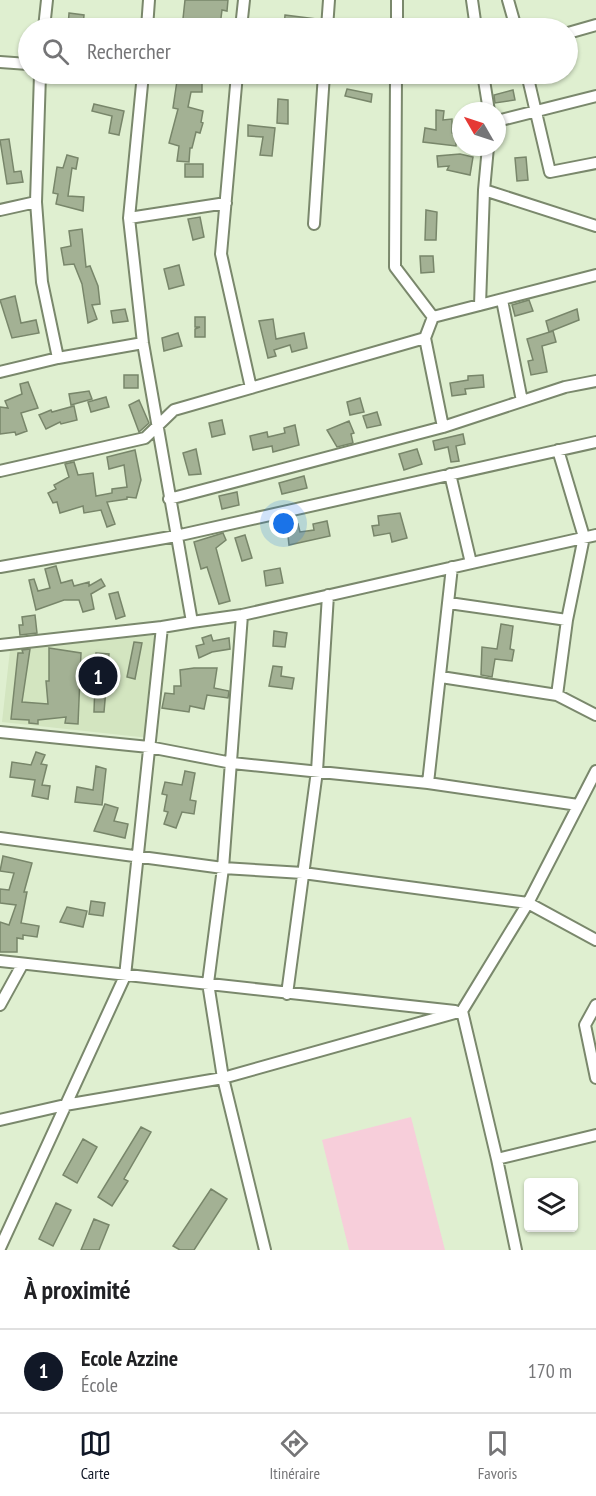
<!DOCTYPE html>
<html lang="fr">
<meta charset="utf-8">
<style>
body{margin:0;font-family:"PT Sans Narrow",sans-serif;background:#f6f6f6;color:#202124}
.controls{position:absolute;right:18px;bottom:18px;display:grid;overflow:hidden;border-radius:6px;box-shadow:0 2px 4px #0004}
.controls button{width:54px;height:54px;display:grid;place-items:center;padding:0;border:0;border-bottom:2px solid #e0e0e0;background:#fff;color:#202124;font:30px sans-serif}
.compass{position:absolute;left:452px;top:102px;width:54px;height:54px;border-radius:50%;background:#fff;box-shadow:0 2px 4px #0004;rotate:309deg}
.you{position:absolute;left:284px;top:524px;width:21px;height:21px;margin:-15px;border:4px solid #fff;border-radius:50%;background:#1a73e8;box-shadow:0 0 0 9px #1a73e833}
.badge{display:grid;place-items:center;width:39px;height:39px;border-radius:50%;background:#111827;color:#fff;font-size:20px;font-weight:700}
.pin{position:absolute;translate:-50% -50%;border:3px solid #fff;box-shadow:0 2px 6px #0006}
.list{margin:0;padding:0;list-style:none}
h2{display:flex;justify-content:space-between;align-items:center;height:78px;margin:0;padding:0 24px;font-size:26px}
h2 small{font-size:20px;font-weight:400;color:#757577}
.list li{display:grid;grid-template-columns:39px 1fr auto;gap:18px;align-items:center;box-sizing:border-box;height:84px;padding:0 24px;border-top:2px solid #e0e0e0}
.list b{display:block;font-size:22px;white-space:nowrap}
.list p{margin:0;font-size:20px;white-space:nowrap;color:#757577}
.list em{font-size:20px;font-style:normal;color:#757577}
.icon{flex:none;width:33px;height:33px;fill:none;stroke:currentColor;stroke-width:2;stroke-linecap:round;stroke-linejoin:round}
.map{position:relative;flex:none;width:596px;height:1250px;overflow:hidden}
.search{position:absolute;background:#fff;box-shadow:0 2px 4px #0004;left:18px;right:18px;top:18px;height:66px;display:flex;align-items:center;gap:15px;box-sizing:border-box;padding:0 21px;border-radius:33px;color:#757577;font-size:22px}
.sheet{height:162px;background:#fff}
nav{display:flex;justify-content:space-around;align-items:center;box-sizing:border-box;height:84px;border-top:2px solid #e0e0e0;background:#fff;font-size:16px;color:#757577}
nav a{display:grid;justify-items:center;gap:3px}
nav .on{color:#111827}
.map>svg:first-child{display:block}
</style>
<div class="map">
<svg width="596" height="1250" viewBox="0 0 596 1250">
<rect width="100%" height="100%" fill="#dfefd0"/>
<path fill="#d3e5c0" d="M 154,635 L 149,738 L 2,722 L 10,650 Z"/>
<path fill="#f7ceda" d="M 411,1117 L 445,1250 L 349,1250 L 322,1140 Z"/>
<path fill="#a3b194" stroke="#78866a" stroke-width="1.5" d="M 185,0 L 228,0 L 227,11 L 222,10 L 220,26 L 197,23 L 196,28 L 182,28 Z
M 69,13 L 84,15 L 83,28 L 68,28 Z
M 285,15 L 316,19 L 315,28 L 284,28 Z
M 178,74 L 192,74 L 191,82 L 202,81 L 202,92 L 191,92 L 188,107 L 203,111 L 201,122 L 203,123 L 200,133 L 196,132 L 192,148 L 190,148 L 189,162 L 177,161 L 179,146 L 169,143 L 178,109 L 173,108 Z
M 347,89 L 372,94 L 371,102 L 345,96 Z
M 513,90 L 515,100 L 495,103 L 494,95 Z
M 278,99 L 288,100 L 288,124 L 277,123 Z
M 94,104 L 124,111 L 119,135 L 109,133 L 112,116 L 92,111 Z
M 436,110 L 444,111 L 443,120 L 452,119 L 452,133 L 456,134 L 456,146 L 423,142 L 425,128 L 436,130 Z
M 248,125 L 275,128 L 272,156 L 260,155 L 263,137 L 248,136 Z
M 9,139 L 14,172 L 21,171 L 23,182 L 7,184 L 0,140 Z
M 460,154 L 473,157 L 470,175 L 447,170 L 449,166 L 438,167 L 437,156 Z
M 67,155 L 78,158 L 76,169 L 72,168 L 68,196 L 84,197 L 83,211 L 56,204 L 58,194 L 53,193 L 57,167 L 63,168 Z
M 526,157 L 528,180 L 517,181 L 515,158 Z
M 185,164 L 203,164 L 203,177 L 185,177 Z
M 426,210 L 437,212 L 436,240 L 425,240 Z
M 200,217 L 204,237 L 193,240 L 188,219 Z
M 82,229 L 86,267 L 90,266 L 98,286 L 100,304 L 92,305 L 97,319 L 88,323 L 82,284 L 74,264 L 64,265 L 61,248 L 71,246 L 69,231 Z
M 420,256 L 433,256 L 434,272 L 421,273 Z
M 179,265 L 184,285 L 169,289 L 164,269 Z
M 15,296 L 21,323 L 36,320 L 39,333 L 12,338 L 0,300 Z
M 529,300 L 533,311 L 515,316 L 512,305 Z
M 125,309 L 128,321 L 113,323 L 111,311 Z
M 577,309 L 579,320 L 549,332 L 546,321 Z
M 195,317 L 205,317 L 205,337 L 195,337 L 195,329 L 200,327 L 195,327 Z
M 273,319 L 276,339 L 304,333 L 307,348 L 292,352 L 290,345 L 274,350 L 276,356 L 268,358 L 259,321 Z
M 553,331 L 556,342 L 542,346 L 547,372 L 531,375 L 528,361 L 533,360 L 527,339 Z
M 178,333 L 182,346 L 164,351 L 162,338 Z
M 124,375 L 138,375 L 138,388 L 124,388 Z
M 483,375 L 484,387 L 465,389 L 466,394 L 452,396 L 450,383 L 468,380 L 468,376 Z
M 28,382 L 38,408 L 21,413 L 27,431 L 16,435 L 15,432 L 0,434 L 0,407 L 8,408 L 5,401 L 22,394 L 20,384 Z
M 89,391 L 92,399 L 71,405 L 69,394 Z
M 106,397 L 109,407 L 91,412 L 88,402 Z
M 360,398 L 364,412 L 350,415 L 347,402 Z
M 139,400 L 149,423 L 139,432 L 129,405 Z
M 74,406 L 77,420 L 61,424 L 60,422 L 46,429 L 39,415 L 51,410 L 52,412 Z
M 377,412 L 381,425 L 367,428 L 363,416 Z
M 222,420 L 225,434 L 212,437 L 209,423 Z
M 349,421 L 354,433 L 351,434 L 353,443 L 337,447 L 327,430 Z
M 295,425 L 299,445 L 273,452 L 272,446 L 253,450 L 250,436 L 267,432 L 268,437 L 285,433 L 284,428 Z
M 463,434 L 465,444 L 456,446 L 459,461 L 451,462 L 448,447 L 435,450 L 433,441 Z
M 196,449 L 201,474 L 189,475 L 183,453 Z
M 417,449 L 422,464 L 404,470 L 399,454 Z
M 135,450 L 141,480 L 136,498 L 127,497 L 127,499 L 107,502 L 115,524 L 107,527 L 101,510 L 84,513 L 83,506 L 60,513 L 57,502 L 53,503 L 48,493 L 56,489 L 54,485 L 69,477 L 65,464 L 74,462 L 78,475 L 93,473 L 96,496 L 112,493 L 112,489 L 127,487 L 124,465 L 109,469 L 107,457 Z
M 304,476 L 307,488 L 282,494 L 279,483 Z
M 237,492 L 239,505 L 222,509 L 219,496 Z
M 400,513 L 407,538 L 392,542 L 390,533 L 374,536 L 372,526 L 379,525 L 378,516 Z
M 327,521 L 330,536 L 289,545 L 287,527 L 298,524 L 300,532 L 314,530 L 313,524 Z
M 223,533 L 226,540 L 216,548 L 230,601 L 219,604 L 207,567 L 201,569 L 194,542 Z
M 245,535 L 252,558 L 242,561 L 235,538 Z
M 56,566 L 61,583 L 72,580 L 74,586 L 89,582 L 89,586 L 101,579 L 105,586 L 91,594 L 94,609 L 83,612 L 79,600 L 64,600 L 36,610 L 29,580 L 34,579 L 38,591 L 50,588 L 45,569 Z
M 280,568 L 283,583 L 266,586 L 264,571 Z
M 118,592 L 125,616 L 116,619 L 109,594 Z
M 35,615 L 37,633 L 20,635 L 19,625 L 23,625 L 22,617 Z
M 501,624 L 513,626 L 510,649 L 514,650 L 512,661 L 495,659 L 492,677 L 481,675 L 482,647 L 497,649 Z
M 274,631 L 287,633 L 285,647 L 273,646 Z
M 211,635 L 213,641 L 229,638 L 230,649 L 212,652 L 199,658 L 196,646 L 204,644 L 202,638 Z
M 134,642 L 142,643 L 135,679 L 127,677 Z
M 49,648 L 81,653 L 78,724 L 65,723 L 66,717 L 38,720 L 38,724 L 29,723 L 29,720 L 11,719 L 18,653 L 23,653 L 22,650 L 30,649 L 22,702 L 48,704 L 46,681 L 49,681 Z
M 96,653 L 109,654 L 104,712 L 94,712 Z
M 273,666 L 282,667 L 281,676 L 294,678 L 292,689 L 269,686 Z
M 194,668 L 217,668 L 214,688 L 229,691 L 228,698 L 207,695 L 204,709 L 190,706 L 189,712 L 162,708 L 165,693 L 174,694 L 174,686 L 181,686 L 180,670 Z
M 36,752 L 45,755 L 41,764 L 47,765 L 42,785 L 50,786 L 48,799 L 32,796 L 35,780 L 10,777 L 12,762 L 31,765 Z
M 96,766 L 106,769 L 102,805 L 75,802 L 77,787 L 93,790 Z
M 185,771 L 195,773 L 190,800 L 196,801 L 194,814 L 182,812 L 176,828 L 164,824 L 168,812 L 164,811 L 167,795 L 162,794 L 165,782 L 182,785 Z
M 105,804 L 118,808 L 114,821 L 128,824 L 125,838 L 94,831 Z
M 3,856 L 32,863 L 24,892 L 27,892 L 21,923 L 39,926 L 37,937 L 23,935 L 23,939 L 17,938 L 17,952 L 0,952 L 0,922 L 9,925 L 16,905 L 0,903 L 0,889 L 9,890 L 14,873 L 0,871 Z
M 91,901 L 105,903 L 103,916 L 89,914 Z
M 67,907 L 87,911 L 83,927 L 60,922 Z
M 141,1127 L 151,1132 L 124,1179 L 128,1181 L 112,1206 L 98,1197 Z
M 83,1139 L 97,1147 L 77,1183 L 63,1175 Z
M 211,1189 L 227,1199 L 194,1250 L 180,1250 L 173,1246 Z
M 56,1203 L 71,1210 L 53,1246 L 39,1239 Z
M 94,1219 L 109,1225 L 99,1250 L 81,1250 Z"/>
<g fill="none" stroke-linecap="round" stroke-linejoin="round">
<g stroke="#7a886c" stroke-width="14">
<path id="minor" d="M 472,0 L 476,28
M 508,0 L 516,28
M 44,28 L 47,0
M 147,28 L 149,0
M 241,28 L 244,0
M 327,28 L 329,0
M 397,28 L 397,0
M 568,33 L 596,25
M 0,62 L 28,64
M 40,74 L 36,202 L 42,282 L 58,358
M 143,74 L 129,218 L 143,343 L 192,622 L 242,615 L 596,535
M 237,74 L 221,254 L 251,388
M 396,74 L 395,267 L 433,317
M 483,74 L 489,111
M 527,74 L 550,172 L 596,163
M 497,121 L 596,96
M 484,190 L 596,226
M 0,210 L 36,202
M 129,218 L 226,203
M 314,224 L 324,74
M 502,300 L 522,401
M 480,305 L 484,190 L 488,147
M 425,338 L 443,427
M 0,372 L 58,358 L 143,343
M 0,471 L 145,438 L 174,410 L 425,338 L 433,317 L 596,275
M 450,474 L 471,563
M 169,499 L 443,427 L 565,387 L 596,381
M 0,567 L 176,536 L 596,442
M 449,603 L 567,620
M 242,615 L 223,868 L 208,983 L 223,1078 L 265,1250
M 0,645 L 162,627
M 441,677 L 557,695 L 596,715
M 557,695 L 567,620 L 584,537 L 558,450
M 0,732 L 149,747 L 232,763 L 428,783 L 578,805
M 428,783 L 452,567
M 0,838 L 223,868 L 303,873 L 528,903 L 596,940
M 0,961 L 455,1011
M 287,994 L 317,771 L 328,595
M 0,1005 L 22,965
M 596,1005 L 585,1025 L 596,1078
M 0,1120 L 65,1105 L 223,1078 L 462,1011
M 497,1159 L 596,1135
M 0,1248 L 125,976 L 162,627 L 192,622
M 516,1250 L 497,1159 L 462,1011 L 528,903 L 596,771"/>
</g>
<use href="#minor" stroke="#fff" stroke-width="10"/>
</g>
</svg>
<div class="controls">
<button><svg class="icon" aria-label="layers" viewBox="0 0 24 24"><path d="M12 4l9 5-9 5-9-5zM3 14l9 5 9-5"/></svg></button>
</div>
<svg class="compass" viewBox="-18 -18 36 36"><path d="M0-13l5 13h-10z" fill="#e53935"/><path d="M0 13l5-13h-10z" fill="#757577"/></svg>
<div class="you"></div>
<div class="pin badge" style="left:98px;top:676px">1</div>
<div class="search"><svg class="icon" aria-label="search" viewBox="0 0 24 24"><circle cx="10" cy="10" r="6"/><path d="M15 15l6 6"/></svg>Rechercher</div>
</div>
<section class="sheet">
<h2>À proximité<small></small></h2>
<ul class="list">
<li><span class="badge">1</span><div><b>Ecole Azzine</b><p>École</p></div><em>170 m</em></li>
</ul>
</section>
<nav>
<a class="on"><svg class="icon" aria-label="map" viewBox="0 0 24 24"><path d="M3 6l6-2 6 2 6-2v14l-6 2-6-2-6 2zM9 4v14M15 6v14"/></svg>Carte</a>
<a><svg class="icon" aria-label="directions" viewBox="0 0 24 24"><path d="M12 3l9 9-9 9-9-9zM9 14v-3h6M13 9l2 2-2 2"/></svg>Itinéraire</a>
<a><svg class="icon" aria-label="saved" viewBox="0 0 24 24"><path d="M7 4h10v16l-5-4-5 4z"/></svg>Favoris</a>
</nav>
